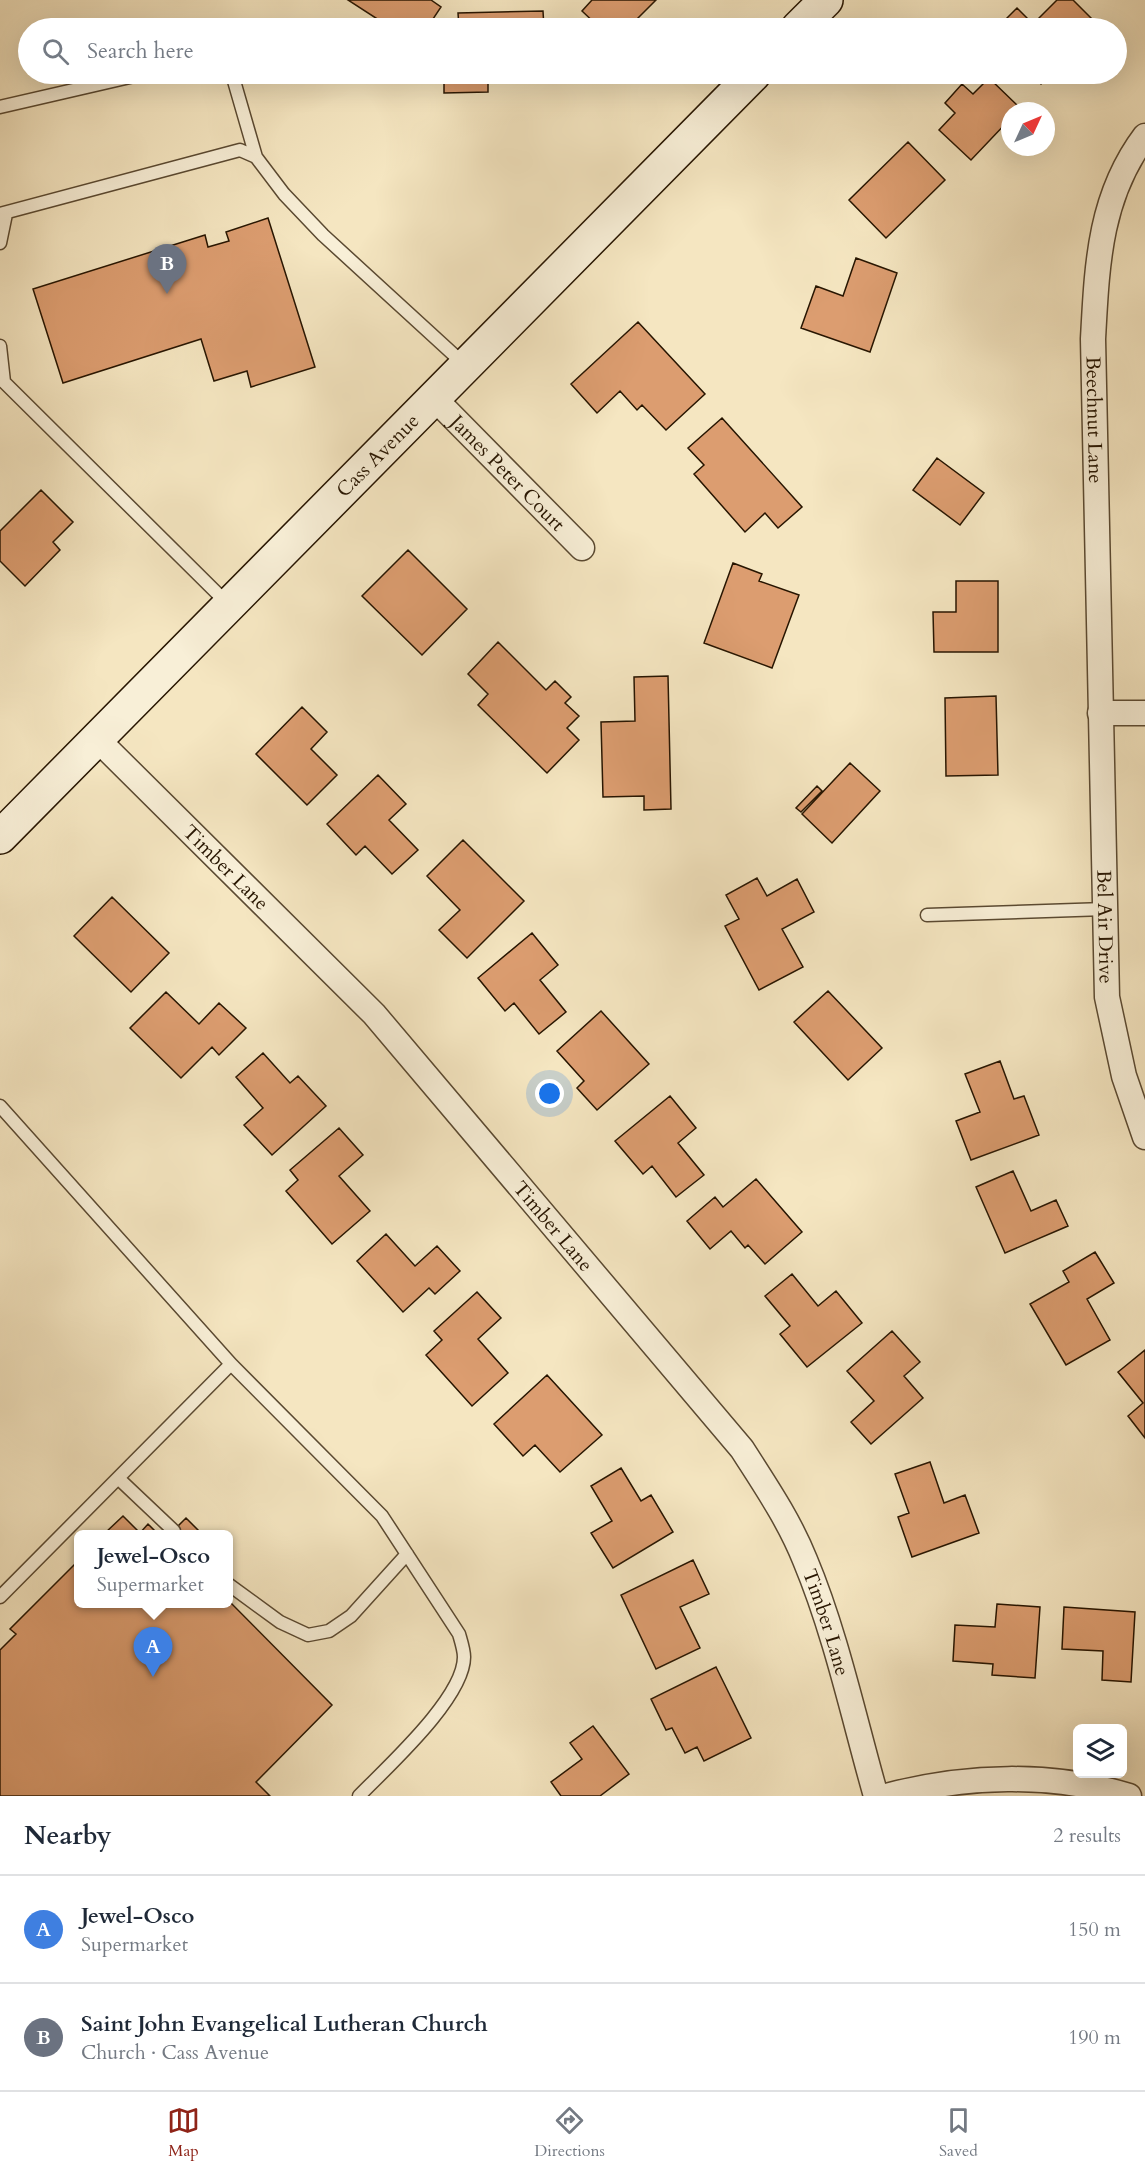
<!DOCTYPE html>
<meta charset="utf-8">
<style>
body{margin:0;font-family:Cardo,serif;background:#f2f2f3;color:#1f2937}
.controls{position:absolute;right:18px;bottom:18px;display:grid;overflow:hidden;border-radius:9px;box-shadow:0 6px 24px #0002}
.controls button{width:54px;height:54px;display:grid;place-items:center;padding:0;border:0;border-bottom:2px solid #e0e1e3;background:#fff;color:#1f2937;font:30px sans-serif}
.compass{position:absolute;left:1001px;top:102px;width:54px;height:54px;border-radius:50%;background:#fff;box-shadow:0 6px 24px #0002;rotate:46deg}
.you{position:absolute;left:550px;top:1094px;width:21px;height:21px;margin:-15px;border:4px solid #fff;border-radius:50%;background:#1a73e8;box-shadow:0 0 0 9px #1a73e833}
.badge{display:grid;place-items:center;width:39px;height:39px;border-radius:50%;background:#8f2418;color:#fff;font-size:20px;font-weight:700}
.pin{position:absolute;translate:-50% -50px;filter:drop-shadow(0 2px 3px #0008)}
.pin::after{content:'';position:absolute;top:32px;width:21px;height:18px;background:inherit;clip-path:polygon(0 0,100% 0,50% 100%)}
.popup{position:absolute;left:74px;top:1530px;width:159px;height:78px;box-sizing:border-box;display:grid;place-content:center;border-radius:9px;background:#fff;filter:drop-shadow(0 2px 4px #0005);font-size:20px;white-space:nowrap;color:#747a83}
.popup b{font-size:22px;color:#1f2937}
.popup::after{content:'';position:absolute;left:50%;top:100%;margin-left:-12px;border:12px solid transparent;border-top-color:#fff}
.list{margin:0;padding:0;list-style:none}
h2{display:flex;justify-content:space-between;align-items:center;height:78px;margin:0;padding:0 24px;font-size:26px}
h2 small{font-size:20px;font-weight:400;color:#747a83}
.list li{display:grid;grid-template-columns:39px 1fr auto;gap:18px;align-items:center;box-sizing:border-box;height:108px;padding:0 24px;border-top:2px solid #e0e1e3}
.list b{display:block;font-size:22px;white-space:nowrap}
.list p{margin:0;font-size:20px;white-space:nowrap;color:#747a83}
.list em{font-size:20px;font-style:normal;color:#747a83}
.icon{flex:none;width:33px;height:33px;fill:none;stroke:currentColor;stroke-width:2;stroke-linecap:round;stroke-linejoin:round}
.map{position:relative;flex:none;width:1145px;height:1796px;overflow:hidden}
.search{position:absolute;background:#fff;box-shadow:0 6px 24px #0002;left:18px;right:18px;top:18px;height:66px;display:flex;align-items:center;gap:15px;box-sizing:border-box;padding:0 21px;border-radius:33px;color:#747a83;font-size:22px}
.sheet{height:294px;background:#fff}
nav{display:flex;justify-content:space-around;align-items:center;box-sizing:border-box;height:84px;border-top:2px solid #e0e1e3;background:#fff;font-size:16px;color:#747a83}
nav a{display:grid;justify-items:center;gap:3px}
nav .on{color:#8f2418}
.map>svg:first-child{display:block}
</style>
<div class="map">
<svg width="1145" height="1796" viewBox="0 0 1145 1796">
<rect width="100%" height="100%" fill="#f5e6c1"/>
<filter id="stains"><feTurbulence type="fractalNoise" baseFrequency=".00333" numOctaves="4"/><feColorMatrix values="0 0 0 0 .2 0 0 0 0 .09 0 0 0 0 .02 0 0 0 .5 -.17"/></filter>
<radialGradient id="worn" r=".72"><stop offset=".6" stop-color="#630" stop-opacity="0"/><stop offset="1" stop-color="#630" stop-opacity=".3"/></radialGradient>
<path fill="#dc9d70" stroke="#271501" stroke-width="1.5" d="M 348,0 L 431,0 L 441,7 L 427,28 L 374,28 L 379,20 Z
M 592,0 L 656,0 L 628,28 L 600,28 L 582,11 Z
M 1057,0 L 1073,0 L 1091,18 L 1081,28 L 997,28 L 1017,8 L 1033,24 Z
M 543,11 L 544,28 L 459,28 L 458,13 Z
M 444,74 L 488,74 L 488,92 L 444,93 Z
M 1030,74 L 1051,74 L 1041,84 Z
M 989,78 L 1020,108 L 1018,111 L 1010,111 L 1010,119 L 971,160 L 939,130 L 955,113 L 945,103 L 962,84 L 973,94 Z
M 908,142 L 945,180 L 886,238 L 849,200 Z
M 268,218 L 315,367 L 251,387 L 247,371 L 214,381 L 201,339 L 63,383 L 33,289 L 205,235 L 208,247 L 229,241 L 226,232 Z
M 856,258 L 897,273 L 870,352 L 801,328 L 816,286 L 843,296 Z
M 638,322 L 705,394 L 666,430 L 642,405 L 637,410 L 620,391 L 597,413 L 571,384 Z
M 722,418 L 802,507 L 778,528 L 765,513 L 745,532 L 694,474 L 704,465 L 688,448 Z
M 937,458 L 984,493 L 960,525 L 913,490 Z
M 41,490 L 73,522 L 53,542 L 60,550 L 25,586 L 0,561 L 0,531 Z
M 408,550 L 467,609 L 422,655 L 362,596 Z
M 733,563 L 762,574 L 759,581 L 799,595 L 772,668 L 704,643 Z
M 956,581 L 998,581 L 998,652 L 934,652 L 933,612 L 956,612 Z
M 498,642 L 546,690 L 555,681 L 571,697 L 565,703 L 579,716 L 567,728 L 579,740 L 547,773 L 478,705 L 488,694 L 468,674 Z
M 668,676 L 671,809 L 644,810 L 644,796 L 603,797 L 601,722 L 635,721 L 634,677 Z
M 996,696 L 998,775 L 946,776 L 945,698 Z
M 302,707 L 327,732 L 311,749 L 337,775 L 307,805 L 256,754 Z
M 850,763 L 880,791 L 832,843 L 802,814 Z
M 378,775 L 406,804 L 389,820 L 418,850 L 392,874 L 365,846 L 356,855 L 327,824 Z
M 817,786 L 822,791 L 801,812 L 796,808 Z
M 463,840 L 524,901 L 467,958 L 439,930 L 460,910 L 427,876 Z
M 757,878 L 767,896 L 797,879 L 814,912 L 782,929 L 803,967 L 759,990 L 725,926 L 739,919 L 726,895 Z
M 112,897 L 169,953 L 131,992 L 74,936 Z
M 532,933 L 558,965 L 540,980 L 566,1012 L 539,1034 L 514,1003 L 505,1011 L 478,978 Z
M 828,991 L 882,1048 L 848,1080 L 794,1022 Z
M 166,992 L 199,1024 L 219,1003 L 246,1028 L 219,1055 L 212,1047 L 181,1078 L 130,1028 Z
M 601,1011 L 649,1064 L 597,1110 L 577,1088 L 584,1081 L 557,1051 Z
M 263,1053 L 290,1083 L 298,1076 L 326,1106 L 272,1155 L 244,1125 L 263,1108 L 236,1077 Z
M 1000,1061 L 1014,1099 L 1024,1096 L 1039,1135 L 971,1160 L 956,1121 L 980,1112 L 965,1074 Z
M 670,1096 L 696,1128 L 678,1143 L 704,1175 L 676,1197 L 652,1166 L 643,1174 L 615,1141 Z
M 339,1128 L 363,1155 L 339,1176 L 370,1211 L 332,1244 L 286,1191 L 298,1180 L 290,1170 Z
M 1013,1171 L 1031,1211 L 1056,1200 L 1068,1226 L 1005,1253 L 976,1187 Z
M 756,1179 L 802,1232 L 765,1264 L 748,1245 L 745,1248 L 731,1231 L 710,1249 L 687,1221 L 715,1197 L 723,1207 Z
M 386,1234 L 415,1266 L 437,1246 L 460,1271 L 435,1294 L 429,1288 L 403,1312 L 357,1261 Z
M 1095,1252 L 1114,1283 L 1087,1299 L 1110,1340 L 1066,1365 L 1030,1304 L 1069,1282 L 1063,1271 Z
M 792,1274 L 818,1306 L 836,1291 L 862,1323 L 807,1367 L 780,1334 L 790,1326 L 765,1296 Z
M 477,1292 L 501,1318 L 478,1339 L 508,1373 L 472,1406 L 426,1355 L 442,1340 L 434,1331 Z
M 892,1331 L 920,1362 L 904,1376 L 923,1398 L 871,1444 L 851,1422 L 874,1401 L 847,1371 Z
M 1145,1350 L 1145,1438 L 1128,1416 L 1143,1403 L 1118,1372 Z
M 547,1375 L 602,1435 L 560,1472 L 535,1445 L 523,1456 L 494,1424 Z
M 930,1462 L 944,1503 L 965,1495 L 979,1533 L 912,1557 L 898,1517 L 909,1513 L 895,1474 Z
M 621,1468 L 641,1501 L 651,1495 L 673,1532 L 613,1568 L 591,1533 L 612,1521 L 591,1486 Z
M 123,1516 L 140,1533 L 148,1524 L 158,1534 L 104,1534 Z
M 186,1518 L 202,1534 L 170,1534 Z
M 693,1560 L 709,1594 L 680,1607 L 700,1648 L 656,1669 L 621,1595 Z
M 78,1561 L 78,1604 L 228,1604 L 228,1600 L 332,1705 L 256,1782 L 270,1796 L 0,1796 L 0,1650 L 16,1634 L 10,1629 Z
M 997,1604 L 1040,1607 L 1035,1678 L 992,1675 L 993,1664 L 953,1661 L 955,1625 L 995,1627 Z
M 1064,1607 L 1135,1612 L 1131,1682 L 1102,1680 L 1103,1651 L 1062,1649 Z
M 716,1667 L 751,1738 L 704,1761 L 697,1747 L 685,1753 L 672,1728 L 666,1730 L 651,1699 Z
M 593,1726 L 629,1774 L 600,1796 L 561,1796 L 551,1782 L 582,1759 L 570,1743 Z"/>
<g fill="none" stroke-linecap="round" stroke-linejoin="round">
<g stroke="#5a4931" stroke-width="15">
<path id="lane" d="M 232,74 L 256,157 L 284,194 L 323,235 L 465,365
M 0,107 L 143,74
M 0,214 L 240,150 L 256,157
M 0,243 L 6,214
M 0,346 L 4,382
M 0,380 L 4,382 L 228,604
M 927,915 L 1105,909
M 0,1106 L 231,1364 L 0,1597
M 231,1364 L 382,1516 L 459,1634 C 461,1641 464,1650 464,1657 C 464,1698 387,1767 359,1796
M 118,1478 L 174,1531
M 228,1584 L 280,1622 L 308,1635 L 329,1631 L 351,1616 L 407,1554"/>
</g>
<g stroke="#5a4931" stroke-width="27">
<g id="street">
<path id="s1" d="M 1145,136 C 1099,197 1097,266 1093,339 L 1107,997 L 1124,1076 L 1145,1137"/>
<path id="s2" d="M 434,398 L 582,548"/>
<path d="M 1100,713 L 1145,713"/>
<path id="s3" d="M 97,739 L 374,1014 L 742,1449 C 765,1485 789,1520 805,1560 C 836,1634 854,1719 876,1796"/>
<path d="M 886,1796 C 965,1775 1051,1772 1129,1796"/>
</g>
</g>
<g stroke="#271501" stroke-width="36">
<g id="secondary">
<path d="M 798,28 L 826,0"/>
<path id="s4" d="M 0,837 L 754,74"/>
</g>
</g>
<use href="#lane" stroke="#f8efd7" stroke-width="12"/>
<use href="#street" stroke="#f8efd7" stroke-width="24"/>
<use href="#secondary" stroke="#f8efd7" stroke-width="33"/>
</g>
<g text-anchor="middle" stroke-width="4.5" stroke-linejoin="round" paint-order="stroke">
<g font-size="20" fill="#271501" stroke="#f8efd7">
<text dy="7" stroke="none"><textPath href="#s1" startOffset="294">Beechnut Lane</textPath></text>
<text dy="7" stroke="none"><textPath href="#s4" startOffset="537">Cass Avenue</textPath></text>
<text dy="7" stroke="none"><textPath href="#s2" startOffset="105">James Peter Court</textPath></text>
<text dy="7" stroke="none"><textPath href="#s3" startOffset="182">Timber Lane</textPath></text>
<text dy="7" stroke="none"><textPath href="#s1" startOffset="801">Bel Air Drive</textPath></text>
<text dy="7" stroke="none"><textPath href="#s3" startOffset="668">Timber Lane</textPath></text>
<text dy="7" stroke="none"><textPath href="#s3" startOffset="1154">Timber Lane</textPath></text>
</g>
</g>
<rect width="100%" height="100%" filter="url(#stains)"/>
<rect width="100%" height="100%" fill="url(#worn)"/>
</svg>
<div class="controls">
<button><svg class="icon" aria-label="layers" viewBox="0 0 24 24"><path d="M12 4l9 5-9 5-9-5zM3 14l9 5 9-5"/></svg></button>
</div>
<svg class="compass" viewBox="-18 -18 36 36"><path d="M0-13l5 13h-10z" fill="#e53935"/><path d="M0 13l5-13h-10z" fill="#747a83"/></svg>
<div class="you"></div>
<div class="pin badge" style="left:153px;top:1677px;background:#3f7fe0">A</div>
<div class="popup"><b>Jewel-Osco</b>Supermarket</div>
<div class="pin badge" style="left:167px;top:294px;background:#6b7280">B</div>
<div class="search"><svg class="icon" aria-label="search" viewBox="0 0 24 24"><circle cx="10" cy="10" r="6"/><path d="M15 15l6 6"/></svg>Search here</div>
</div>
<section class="sheet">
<h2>Nearby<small>2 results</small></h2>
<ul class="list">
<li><span class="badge" style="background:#3f7fe0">A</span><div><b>Jewel-Osco</b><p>Supermarket</p></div><em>150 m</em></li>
<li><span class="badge" style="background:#6b7280">B</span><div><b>Saint John Evangelical Lutheran Church</b><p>Church · Cass Avenue</p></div><em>190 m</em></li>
</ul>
</section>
<nav>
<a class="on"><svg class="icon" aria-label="map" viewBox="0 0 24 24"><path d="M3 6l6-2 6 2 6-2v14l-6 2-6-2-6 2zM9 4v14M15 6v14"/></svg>Map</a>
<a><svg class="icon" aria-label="directions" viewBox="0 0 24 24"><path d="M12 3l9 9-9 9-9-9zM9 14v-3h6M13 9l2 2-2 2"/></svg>Directions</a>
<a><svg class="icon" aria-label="saved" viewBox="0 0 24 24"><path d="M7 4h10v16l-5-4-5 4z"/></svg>Saved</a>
</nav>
